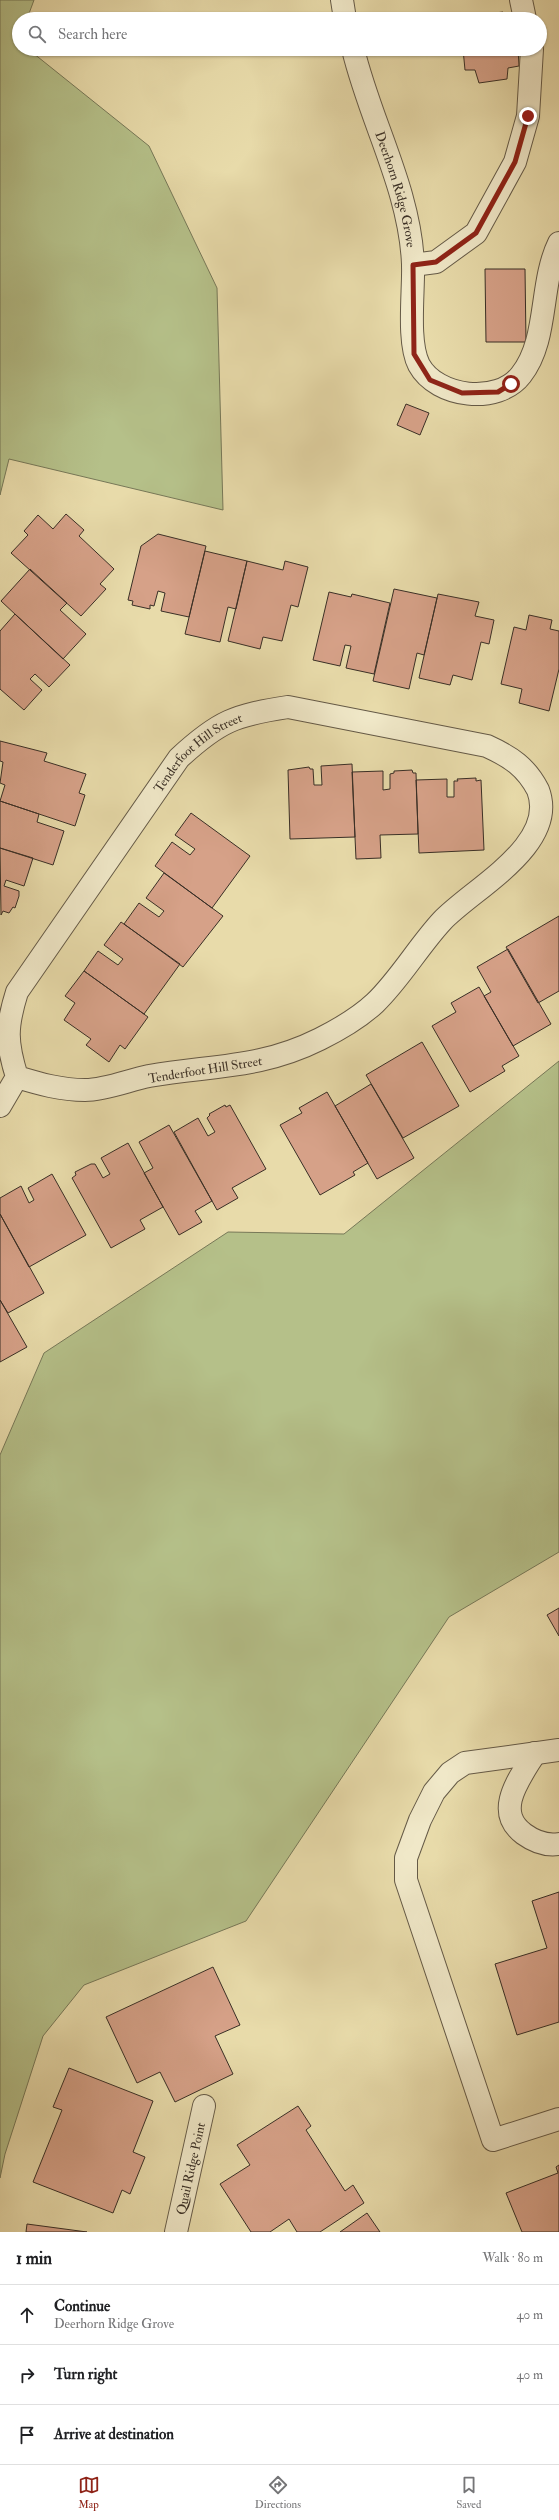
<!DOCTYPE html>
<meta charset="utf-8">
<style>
body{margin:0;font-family:"IM FELL Double Pica",serif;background:#f6f6f6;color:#202124}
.stop{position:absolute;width:12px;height:12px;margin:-9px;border:3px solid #8f2418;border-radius:50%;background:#fff}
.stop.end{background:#8f2418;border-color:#fff;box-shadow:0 1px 4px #0008}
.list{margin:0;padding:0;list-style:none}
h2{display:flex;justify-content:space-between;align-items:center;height:52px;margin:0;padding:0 16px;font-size:17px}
h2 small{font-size:13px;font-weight:400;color:#757577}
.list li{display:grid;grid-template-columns:26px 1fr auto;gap:12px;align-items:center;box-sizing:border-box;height:60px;padding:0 16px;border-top:1px solid #e0e0e0}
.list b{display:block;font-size:15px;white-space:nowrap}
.list p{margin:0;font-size:13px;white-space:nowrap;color:#757577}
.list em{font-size:13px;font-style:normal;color:#757577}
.icon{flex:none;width:22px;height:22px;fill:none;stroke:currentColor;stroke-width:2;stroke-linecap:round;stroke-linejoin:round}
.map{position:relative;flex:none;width:559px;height:2232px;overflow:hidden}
.search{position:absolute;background:#fff;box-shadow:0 1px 3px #0004;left:12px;right:12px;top:12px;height:44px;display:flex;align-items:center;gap:10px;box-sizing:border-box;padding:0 14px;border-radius:22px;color:#757577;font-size:15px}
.sheet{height:232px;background:#fff}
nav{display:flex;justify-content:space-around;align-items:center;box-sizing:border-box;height:56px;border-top:1px solid #e0e0e0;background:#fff;font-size:11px;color:#757577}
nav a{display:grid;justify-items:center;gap:2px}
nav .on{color:#8f2418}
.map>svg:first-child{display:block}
</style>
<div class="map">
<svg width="559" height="2232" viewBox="0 0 559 2232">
<rect width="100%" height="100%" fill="#e8dbaa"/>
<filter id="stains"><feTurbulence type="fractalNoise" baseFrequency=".005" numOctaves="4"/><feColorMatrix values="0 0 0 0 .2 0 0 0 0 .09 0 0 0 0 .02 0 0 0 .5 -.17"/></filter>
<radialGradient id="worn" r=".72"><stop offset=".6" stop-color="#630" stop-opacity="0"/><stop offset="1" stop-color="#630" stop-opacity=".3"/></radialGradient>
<path fill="#b5c089" stroke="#777858" d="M 0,0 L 34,0 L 27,19 L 19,19 L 19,49 L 28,49 L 149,146 L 217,288 L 223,510 L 9,459 L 0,495 Z
M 559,1061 L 559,1552 L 449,1617 L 246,1921 L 84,1985 L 43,2036 L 5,2154 L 0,2178 L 0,1455 L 44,1353 L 228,1232 L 344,1234 Z"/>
<path fill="#d6a188" stroke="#392f26" d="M 503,12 L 507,19 L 471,19 L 471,16 Z
M 463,49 L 518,49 L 519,66 L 508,68 L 507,79 L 479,83 L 475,70 L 465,70 Z
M 485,269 L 525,269 L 526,342 L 486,342 Z
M 406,404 L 429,413 L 420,435 L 397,425 Z
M 66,514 L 84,530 L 79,536 L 114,569 L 100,584 L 106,589 L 81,616 L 11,553 L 28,535 L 24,531 L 38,515 L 53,529 Z
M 158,534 L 206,546 L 189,617 L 161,611 L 165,593 L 158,591 L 154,606 L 150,605 L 150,609 L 132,605 L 133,601 L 128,600 L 141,546 Z
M 205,551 L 247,561 L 236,609 L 228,607 L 220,642 L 185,634 Z
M 247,561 L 283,570 L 285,561 L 308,567 L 298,607 L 291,605 L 282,641 L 263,637 L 260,649 L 228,641 Z
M 30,569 L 67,603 L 60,610 L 86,634 L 63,659 L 1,601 Z
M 394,589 L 437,598 L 424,655 L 417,653 L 409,689 L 373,681 Z
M 329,592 L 351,597 L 352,594 L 390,603 L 374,674 L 346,668 L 351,646 L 345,645 L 340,666 L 313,660 Z
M 438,594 L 479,602 L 475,616 L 494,620 L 489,644 L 481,642 L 472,680 L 453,675 L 450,685 L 419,678 Z
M 15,614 L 70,665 L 49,687 L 35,674 L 30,679 L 42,690 L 24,710 L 0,689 L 0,631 Z
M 529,615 L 552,620 L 550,629 L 559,631 L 559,669 L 549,711 L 519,703 L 522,689 L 501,684 L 514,627 L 526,630 Z
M 0,741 L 47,753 L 44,761 L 86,774 L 79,793 L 85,795 L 75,826 L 0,801 L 5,785 L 0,783 L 3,762 L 0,761 Z
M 352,764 L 355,837 L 290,839 L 288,770 L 309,767 L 310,769 L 313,769 L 314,785 L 322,785 L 321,766 Z
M 412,770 L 413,773 L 416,773 L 418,834 L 380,835 L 381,858 L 356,859 L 352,772 L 383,771 L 383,790 L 390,789 L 390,774 L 394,773 L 394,771 Z
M 476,778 L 476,781 L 481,780 L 484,850 L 419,853 L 416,780 L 447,779 L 447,797 L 454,797 L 454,781 L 458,781 L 457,779 Z
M 0,801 L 39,814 L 37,822 L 64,831 L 53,865 L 0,848 Z
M 191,813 L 250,856 L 212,908 L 155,866 L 172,842 L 190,855 L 195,849 L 175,835 Z
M 0,848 L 33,858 L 24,886 L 6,880 L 4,886 L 19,891 L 19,896 L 15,908 L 13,907 L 9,913 L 3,911 L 1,915 Z
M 164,873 L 223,916 L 183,967 L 124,924 L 139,903 L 159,917 L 164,911 L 146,898 Z
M 559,916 L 559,991 L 538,1003 L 506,947 Z
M 121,922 L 180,964 L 144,1014 L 84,971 L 98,951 L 118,965 L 123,959 L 104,945 Z
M 508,949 L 551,1024 L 513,1046 L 484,996 L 491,992 L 477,967 Z
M 84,971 L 148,1017 L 125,1049 L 120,1045 L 109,1062 L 86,1045 L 91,1039 L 64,1020 L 75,1003 L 65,996 Z
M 479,987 L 519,1056 L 502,1066 L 505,1071 L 470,1092 L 432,1026 L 456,1012 L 451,1003 Z
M 422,1042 L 459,1106 L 403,1138 L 366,1075 Z
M 371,1084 L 414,1158 L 377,1179 L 335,1106 Z
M 327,1092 L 368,1163 L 353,1172 L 355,1175 L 320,1195 L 280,1125 L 302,1113 L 299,1108 Z
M 225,1105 L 226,1107 L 230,1105 L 266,1169 L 232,1188 L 238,1198 L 217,1210 L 174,1132 L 198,1118 L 208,1136 L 215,1132 L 207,1118 L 210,1115 L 209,1114 Z
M 169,1125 L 212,1201 L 195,1211 L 202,1222 L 179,1235 L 144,1173 L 153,1168 L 139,1142 Z
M 128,1143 L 163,1207 L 140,1220 L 145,1229 L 111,1248 L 72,1178 L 76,1175 L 75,1172 L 91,1164 L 95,1164 L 103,1178 L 110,1174 L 101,1158 Z
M 52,1174 L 86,1235 L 29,1267 L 0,1214 L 0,1198 L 21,1186 L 29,1203 L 34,1200 L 28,1188 Z
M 0,1214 L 44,1293 L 8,1313 L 0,1300 Z
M 0,1300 L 27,1347 L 0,1362 Z
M 559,1608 L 559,1636 L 547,1615 Z
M 559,1892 L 559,2022 L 517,2035 L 495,1964 L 547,1948 L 532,1901 Z
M 213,1967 L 240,2025 L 215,2036 L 233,2074 L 175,2102 L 160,2072 L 137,2083 L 106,2017 Z
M 69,2068 L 153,2101 L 133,2152 L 145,2157 L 130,2194 L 122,2190 L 113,2213 L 33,2182 L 62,2110 L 53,2107 Z
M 298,2106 L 311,2126 L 306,2130 L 345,2191 L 353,2185 L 364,2203 L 320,2232 L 297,2232 L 289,2219 L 270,2232 L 251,2232 L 220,2184 L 250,2165 L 237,2145 Z
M 559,2165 L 559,2232 L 522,2232 L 506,2193 L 558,2173 L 556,2167 Z
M 367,2213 L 380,2232 L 340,2232 Z
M 27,2224 L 87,2232 L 26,2232 Z"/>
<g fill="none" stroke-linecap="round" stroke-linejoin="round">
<g stroke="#655a47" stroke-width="24">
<g id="minor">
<path d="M 342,0 L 345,19"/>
<path d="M 521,0 L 525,19"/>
<path id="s1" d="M 353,49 C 370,121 410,189 413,264 C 414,291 407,342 419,365 C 437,398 498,405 521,375 C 549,340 539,284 559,243"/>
<path d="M 413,265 L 436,262 L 476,233 L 515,162 L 528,116 L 532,49"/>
<path id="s2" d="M 0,1106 L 17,1077 C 6,1042 6,1027 17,992 L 179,758 C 219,721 235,715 288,707 L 487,746 C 511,757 526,767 538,790 C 559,845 472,889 442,921 C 418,947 400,979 375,1003 C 359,1018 338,1030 320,1039 C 260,1069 212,1065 149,1076 C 129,1080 106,1090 85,1090 C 61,1090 40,1084 17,1077"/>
<path d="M 559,1750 L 465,1763 L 450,1773 L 434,1792 L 420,1820 L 406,1858 L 406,1880 L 493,2140 L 559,2119"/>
<path d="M 535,1753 C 520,1778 493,1811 524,1834 C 535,1842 546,1846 559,1844"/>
<path id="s3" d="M 176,2232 L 204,2106"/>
</g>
</g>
<use href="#minor" stroke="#f0e8c8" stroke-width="22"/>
</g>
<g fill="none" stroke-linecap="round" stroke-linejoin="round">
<path stroke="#8f2418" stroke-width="5" d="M 511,384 L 498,392 L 462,393 L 430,380 L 414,354 L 413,265 L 436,262 L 476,233 L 515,162 L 528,116"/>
</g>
<g text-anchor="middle" stroke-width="3.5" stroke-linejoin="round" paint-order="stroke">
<g font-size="13" fill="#392f26" stroke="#f0e8c8">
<text dy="5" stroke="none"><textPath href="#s1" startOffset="147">Deerhorn Ridge Grove</textPath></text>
<text dy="5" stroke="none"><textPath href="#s2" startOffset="423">Tenderfoot Hill Street</textPath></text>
<text transform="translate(205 1069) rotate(-9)" y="5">Tenderfoot Hill Street</text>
<text dy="5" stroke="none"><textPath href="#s3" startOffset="65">Quail Ridge Point</textPath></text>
</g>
</g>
<rect width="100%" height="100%" filter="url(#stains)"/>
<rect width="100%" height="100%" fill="url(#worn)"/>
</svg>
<div class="stop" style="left:511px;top:384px"></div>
<div class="stop end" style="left:528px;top:116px"></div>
<div class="search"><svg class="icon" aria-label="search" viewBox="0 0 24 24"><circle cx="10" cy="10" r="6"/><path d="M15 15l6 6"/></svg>Search here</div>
</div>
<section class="sheet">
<h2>1 min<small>Walk · 80 m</small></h2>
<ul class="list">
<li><svg class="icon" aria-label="ahead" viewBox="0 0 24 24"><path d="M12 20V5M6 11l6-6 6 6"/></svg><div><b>Continue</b><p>Deerhorn Ridge Grove</p></div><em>40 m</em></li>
<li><svg class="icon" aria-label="right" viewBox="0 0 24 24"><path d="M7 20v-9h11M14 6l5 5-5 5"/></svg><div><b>Turn right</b></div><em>40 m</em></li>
<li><svg class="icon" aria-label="arrive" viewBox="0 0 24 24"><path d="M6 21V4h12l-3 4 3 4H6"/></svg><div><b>Arrive at destination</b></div></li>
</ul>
</section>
<nav>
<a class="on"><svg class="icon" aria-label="map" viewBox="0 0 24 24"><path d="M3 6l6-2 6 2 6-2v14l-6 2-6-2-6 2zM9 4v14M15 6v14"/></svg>Map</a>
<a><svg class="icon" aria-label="directions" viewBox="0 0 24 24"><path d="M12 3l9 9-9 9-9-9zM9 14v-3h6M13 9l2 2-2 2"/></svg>Directions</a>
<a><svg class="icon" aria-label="saved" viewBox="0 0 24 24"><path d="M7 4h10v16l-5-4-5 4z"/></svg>Saved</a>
</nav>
